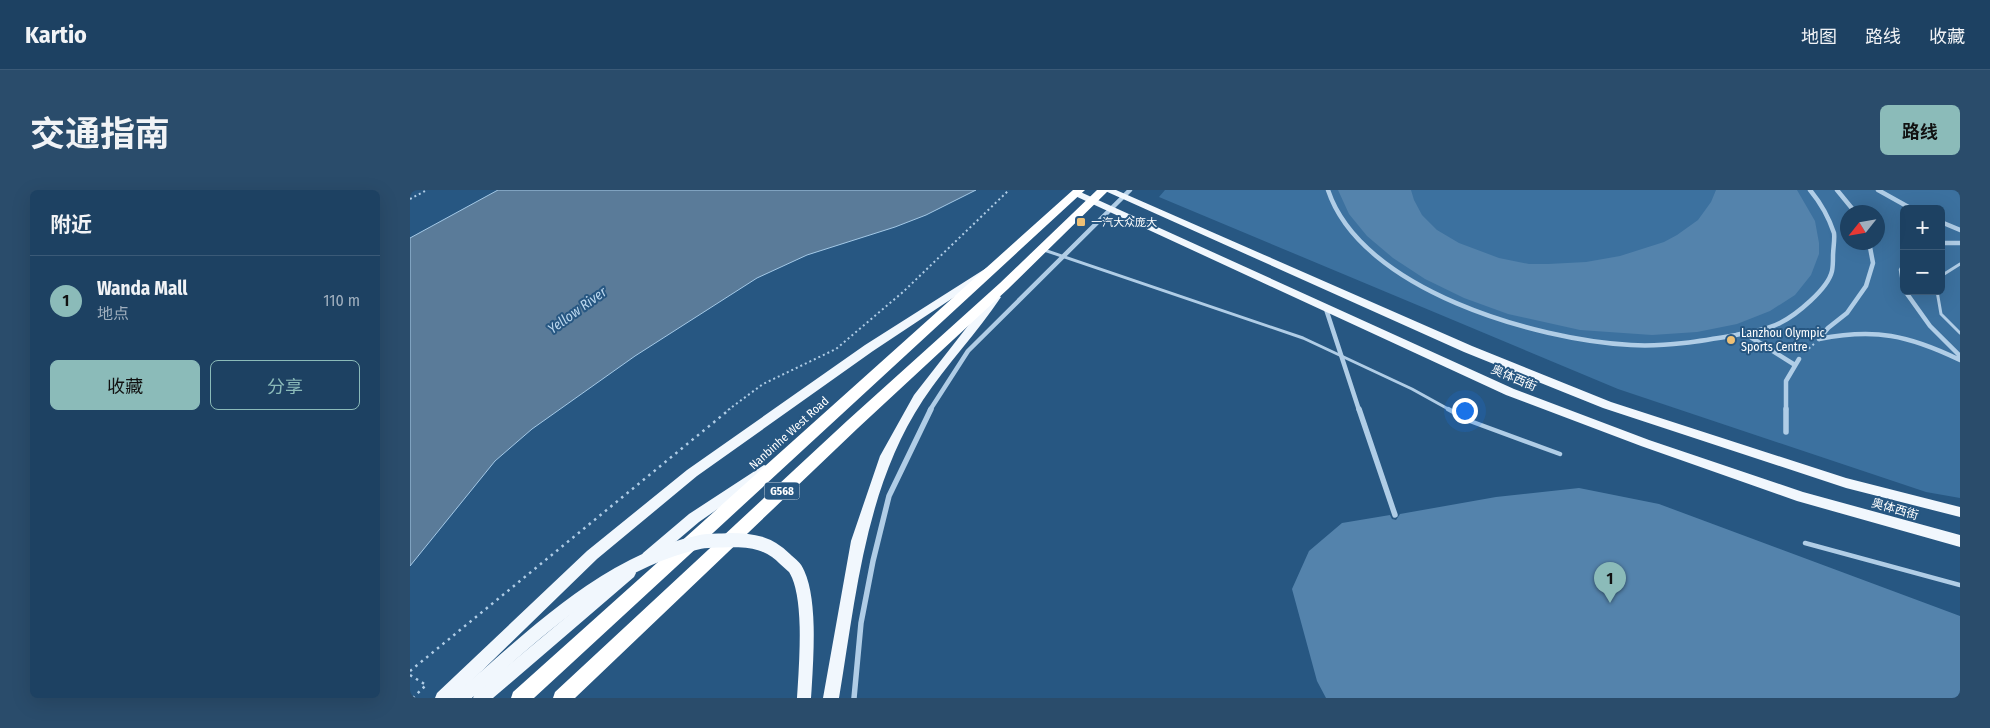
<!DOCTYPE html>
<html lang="zh">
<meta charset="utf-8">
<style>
body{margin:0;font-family:"Fira Sans Condensed","Noto Sans SC",sans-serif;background:#2a4c6b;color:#f1f3f6}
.controls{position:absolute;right:15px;top:15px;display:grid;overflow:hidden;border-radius:8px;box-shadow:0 5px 20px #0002}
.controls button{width:45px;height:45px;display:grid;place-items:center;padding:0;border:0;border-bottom:1px solid #3b5a77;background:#1d4162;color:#f1f3f6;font:25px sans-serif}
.compass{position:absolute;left:1430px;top:15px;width:45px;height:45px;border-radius:50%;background:#1d4162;box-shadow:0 5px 20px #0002;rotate:239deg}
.you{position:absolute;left:1054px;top:220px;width:18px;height:18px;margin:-12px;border:4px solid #fff;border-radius:50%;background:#1a73e8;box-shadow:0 0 0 8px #1a73e833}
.badge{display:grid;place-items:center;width:32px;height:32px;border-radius:50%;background:#8bbbb9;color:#111;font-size:16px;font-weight:700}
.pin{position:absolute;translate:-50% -41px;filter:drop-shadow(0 1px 2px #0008)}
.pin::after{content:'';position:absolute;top:26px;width:18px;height:15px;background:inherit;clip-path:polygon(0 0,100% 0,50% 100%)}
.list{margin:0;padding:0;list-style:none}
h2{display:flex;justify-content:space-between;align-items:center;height:65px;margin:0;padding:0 20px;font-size:21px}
h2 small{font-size:16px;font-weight:400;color:#a0afbe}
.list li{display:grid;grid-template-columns:32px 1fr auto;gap:15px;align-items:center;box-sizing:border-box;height:90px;padding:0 20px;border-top:1px solid #3b5a77}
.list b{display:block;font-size:19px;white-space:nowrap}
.list p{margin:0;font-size:16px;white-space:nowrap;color:#a0afbe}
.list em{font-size:16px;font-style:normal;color:#a0afbe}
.actions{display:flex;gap:10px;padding:15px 20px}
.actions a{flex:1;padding:11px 0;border:1px solid #8bbbb9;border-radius:8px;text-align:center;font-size:18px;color:#8bbbb9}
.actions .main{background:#8bbbb9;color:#111}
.map{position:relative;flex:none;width:1550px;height:508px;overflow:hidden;border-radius:8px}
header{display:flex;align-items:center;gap:30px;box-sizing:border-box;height:70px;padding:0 25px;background:#1d4162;border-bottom:1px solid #3b5a77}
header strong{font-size:24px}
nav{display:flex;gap:28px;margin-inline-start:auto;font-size:18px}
.intro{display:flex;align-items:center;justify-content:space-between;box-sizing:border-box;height:120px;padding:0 30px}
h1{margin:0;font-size:35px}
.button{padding:12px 22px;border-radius:8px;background:#8bbbb9;color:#111;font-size:18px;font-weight:700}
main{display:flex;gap:30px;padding:0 30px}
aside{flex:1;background:#1d4162;border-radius:8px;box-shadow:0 5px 20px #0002}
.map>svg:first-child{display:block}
</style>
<header>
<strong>Kartio</strong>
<nav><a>地图</a><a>路线</a><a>收藏</a></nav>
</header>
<div class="intro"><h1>交通指南</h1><a class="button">路线</a></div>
<main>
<aside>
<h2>附近<small></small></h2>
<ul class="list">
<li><span class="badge">1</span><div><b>Wanda Mall</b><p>地点</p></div><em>110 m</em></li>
</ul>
<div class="actions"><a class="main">收藏</a><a>分享</a></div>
</aside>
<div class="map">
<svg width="1550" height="508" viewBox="0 0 1550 508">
<rect width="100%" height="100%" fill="#275782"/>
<path fill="#3c719f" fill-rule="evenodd" d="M 755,0 L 1550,0 L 1550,308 L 1516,302 L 1208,199 L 749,7 ZM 1494,19 L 1531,19 L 1531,101 L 1494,101 ZM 1438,22 L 1468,22 L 1468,52 L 1438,52 Z"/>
<path fill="#5a7b99" stroke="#a4c9e7" d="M 88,0 L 566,0 L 516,25 L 485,37 L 397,65 L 347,88 L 225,166 L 122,239 L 85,271 L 0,376 L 0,48 Z"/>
<path fill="#5483ac" d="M 928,0 L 1001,0 L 1004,10 L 1012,25 L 1027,40 L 1049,53 L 1089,68 L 1119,74 L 1138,74 L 1176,72 L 1210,66 L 1254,52 L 1267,45 L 1288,30 L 1301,12 L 1306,0 L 1387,0 L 1405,31 L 1409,53 L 1409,64 L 1401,85 L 1385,105 L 1360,121 L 1327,134 L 1287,142 L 1242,145 L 1170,140 L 1098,124 L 1054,108 L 1015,89 L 983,68 L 957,46 L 939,24 Z
M 1169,298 L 1249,314 L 1550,426 L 1550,508 L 916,508 L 907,491 L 882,399 L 899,361 L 932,333 L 980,325 L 982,329 L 986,330 L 990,324 L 1086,307 Z"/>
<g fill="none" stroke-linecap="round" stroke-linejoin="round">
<path stroke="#b0cde6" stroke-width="2" stroke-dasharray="2 3" stroke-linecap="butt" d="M 0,9 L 17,0
M 1395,162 L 1404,154
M 318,220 L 353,194 L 426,159 L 493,102 L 599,0"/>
<path stroke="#b0cde6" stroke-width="2.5" stroke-dasharray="2.5 4.5" stroke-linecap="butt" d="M 0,481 L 320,219
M 0,485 L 16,495 L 3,508"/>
<path stroke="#b0cde6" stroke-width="3" d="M 634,60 L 893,148 L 1002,199 L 1040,220
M 1531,86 L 1550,74
M 1527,101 L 1531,124 L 1550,143"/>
<path stroke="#b0cde6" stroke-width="4.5" d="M 1038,219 L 1060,231 L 1150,264
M 1395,353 L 1550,395"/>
<path stroke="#b0cde6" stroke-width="4.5" d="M 918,0 C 951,100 1126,150 1221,155 C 1256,157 1292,151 1326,145 C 1339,142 1358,140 1370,133 C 1386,125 1418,99 1422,81 C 1423,76 1423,70 1423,66 C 1423,59 1425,49 1424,43 C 1419,28 1410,12 1400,0
M 1427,0 L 1445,22
M 1468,0 L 1502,19
M 1531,32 L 1550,40
M 1531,53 L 1550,53
M 1494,75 L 1491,80 L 1494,99
M 1495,101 L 1520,136 L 1550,166
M 916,119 L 949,220
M 1334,143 L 1385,175
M 1409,149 C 1465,138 1498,145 1550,170
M 1409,149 L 1418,138 L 1437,123 L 1456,96 L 1463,73 L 1459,52
M 520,220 L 558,161 L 720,0
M 1376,220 L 1376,191 L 1389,169"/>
<path stroke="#b0cde6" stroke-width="5.5" d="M 949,219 L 985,325
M 1376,219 L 1376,242
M 444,508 L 451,433 L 463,371 L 479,306 L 521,219"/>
<path fill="#f1f7fd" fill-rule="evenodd" d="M 666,0 L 1104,199 L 1239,250 L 1393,302 L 1550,345 L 1550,357 L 1387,311 L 1231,256 L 1096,205 L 663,5 L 661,3 Z
M 693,0 L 706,0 L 1062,156 L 1201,212 L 1436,288 L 1550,317 L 1550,327 L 1436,298 L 1193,218 L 1054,162 Z
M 578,77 L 583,80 L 582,82 L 463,161 L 287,286 L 187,369 L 44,508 L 25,508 L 27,503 L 177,361 L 277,280 L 455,155 Z
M 586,104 L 591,107 C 567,143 537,174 513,210 C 455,298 446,407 429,508 L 413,508 L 441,351 L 470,266 L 504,205 L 582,105 Z
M 354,275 L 359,277 L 360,280 L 359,283 L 289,332 L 243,371 L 238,373 L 233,371 L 231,367 L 233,363 L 279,324 Z
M 219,377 L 224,379 L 226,383 L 224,387 L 83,508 L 63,508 L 65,503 L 214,379 Z"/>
<path fill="#fff" fill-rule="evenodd" d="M 663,0 L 675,0 L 124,508 L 101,508 L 103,502 Z
M 687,0 L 699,0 L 598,99 L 448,238 L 165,508 L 143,508 L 145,502 L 438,230 L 590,93 Z"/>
<path stroke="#f1f7fd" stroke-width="14" d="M 51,508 C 123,447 195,372 290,352 C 300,350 311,351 320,350 C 343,350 359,353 375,369 C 379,373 384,376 386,380 C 402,408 396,476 394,508"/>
</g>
<g fill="#eec075" stroke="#275782" stroke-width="2">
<rect x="666" y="27" width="10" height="10" rx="2.5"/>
<circle cx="1321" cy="150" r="5"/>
</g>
<g text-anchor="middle" stroke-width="4" stroke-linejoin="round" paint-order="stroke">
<g font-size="11" fill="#fff" stroke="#275782" text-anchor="start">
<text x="681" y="36">一汽大众庞大</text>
</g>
<rect fill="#275782" stroke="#becdda" stroke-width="1" x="354.5" y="292.5" width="35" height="17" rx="4"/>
<g font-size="11" font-weight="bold" fill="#fff">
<text x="372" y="305">G568</text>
</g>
<g font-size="12" fill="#fff" stroke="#275782" text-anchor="start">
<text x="1331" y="147">Lanzhou Olympic<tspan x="1331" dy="14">Sports Centre</tspan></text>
</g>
<g font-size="12" fill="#fff" stroke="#275782">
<text transform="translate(1104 188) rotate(23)" y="4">奥体西街</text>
<text transform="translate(379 243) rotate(-42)" y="4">Nanbinhe West Road</text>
<text transform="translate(1485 319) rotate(16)" y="4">奥体西街</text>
</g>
<g font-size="14" font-style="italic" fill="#bbd7ee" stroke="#275782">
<text transform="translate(167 120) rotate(-36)" y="5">Yellow River</text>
</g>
</g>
</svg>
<div class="controls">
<button>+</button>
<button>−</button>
</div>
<svg class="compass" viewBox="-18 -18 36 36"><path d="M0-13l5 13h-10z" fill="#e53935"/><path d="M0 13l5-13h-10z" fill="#a0afbe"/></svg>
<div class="you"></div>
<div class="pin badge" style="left:1200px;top:413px">1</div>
</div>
</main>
